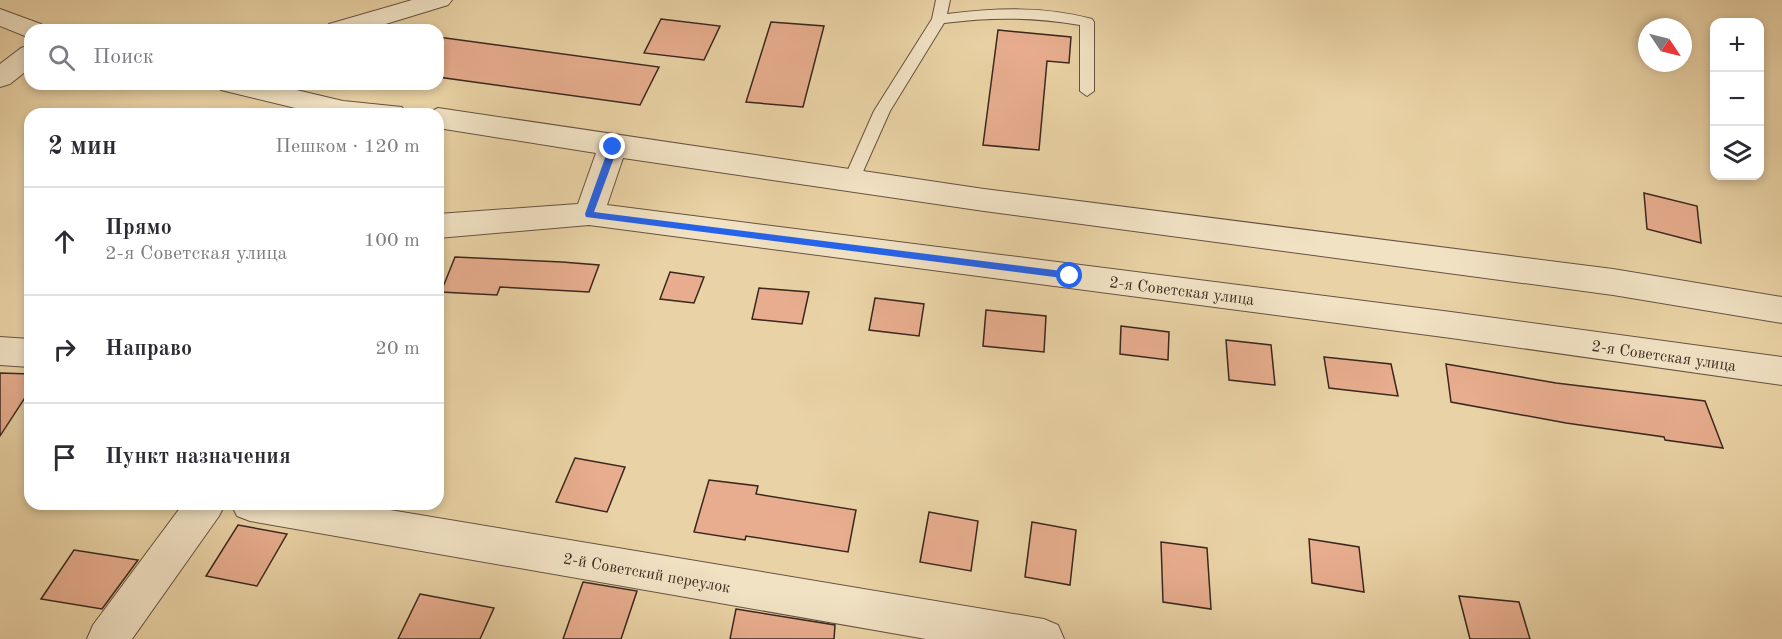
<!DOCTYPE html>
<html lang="ru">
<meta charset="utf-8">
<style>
body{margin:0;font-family:"Old Standard TT",serif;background:#f7f7f7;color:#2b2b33}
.controls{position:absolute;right:18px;top:18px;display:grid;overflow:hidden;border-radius:12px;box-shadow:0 3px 9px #0003}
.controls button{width:54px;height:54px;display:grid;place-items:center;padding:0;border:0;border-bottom:2px solid #e1e1e2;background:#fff;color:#2b2b33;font:30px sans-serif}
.compass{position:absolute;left:1638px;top:18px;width:54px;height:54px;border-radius:50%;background:#fff;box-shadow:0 3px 9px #0003;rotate:125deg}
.stop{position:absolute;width:18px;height:18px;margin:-14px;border:4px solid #2563eb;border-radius:50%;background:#fff}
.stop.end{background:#2563eb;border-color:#fff;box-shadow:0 2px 6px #0008}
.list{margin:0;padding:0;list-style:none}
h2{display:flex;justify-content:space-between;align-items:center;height:78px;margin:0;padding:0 24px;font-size:26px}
h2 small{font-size:20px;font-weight:400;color:#7c7c81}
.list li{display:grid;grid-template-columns:39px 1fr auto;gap:18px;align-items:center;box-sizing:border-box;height:108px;padding:0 24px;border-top:2px solid #e1e1e2}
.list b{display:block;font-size:22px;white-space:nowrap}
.list p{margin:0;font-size:20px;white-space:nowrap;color:#7c7c81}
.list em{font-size:20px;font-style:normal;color:#7c7c81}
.icon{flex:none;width:33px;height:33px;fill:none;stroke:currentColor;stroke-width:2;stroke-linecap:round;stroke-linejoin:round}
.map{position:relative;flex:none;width:1782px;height:639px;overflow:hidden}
.search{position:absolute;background:#fff;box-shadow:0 3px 9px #0003;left:24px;top:24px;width:420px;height:66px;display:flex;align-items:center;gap:15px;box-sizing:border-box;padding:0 21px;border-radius:18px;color:#7c7c81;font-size:22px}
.panel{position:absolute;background:#fff;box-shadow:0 3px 9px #0003;left:24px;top:108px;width:420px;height:402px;border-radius:18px}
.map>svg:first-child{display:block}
</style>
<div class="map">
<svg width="1782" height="639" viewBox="0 0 1782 639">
<rect width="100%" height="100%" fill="#e9d2a5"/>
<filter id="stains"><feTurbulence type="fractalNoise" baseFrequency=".00333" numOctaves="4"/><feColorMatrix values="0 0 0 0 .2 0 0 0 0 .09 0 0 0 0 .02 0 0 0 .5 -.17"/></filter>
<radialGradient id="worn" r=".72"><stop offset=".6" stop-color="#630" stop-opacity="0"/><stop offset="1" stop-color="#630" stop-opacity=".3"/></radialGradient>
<path fill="#e7ad8e" stroke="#3a271e" stroke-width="1.5" d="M 661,19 L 720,26 L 704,60 L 644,53 Z
M 771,22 L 824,26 L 803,107 L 746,102 Z
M 998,30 L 1071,37 L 1069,63 L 1047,61 L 1039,150 L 983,145 Z
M 438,37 L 659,67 L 640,105 L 438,77 Z
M 1644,193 L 1697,206 L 1701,243 L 1647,229 Z
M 455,257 L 562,262 L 599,265 L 589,292 L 500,287 L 497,295 L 441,292 Z
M 670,272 L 704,277 L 694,303 L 660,299 Z
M 759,288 L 809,292 L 802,324 L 752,319 Z
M 875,298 L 924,304 L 919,336 L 869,330 Z
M 986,310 L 1046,316 L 1044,352 L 983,346 Z
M 1121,326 L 1169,332 L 1168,360 L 1120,354 Z
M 1226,340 L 1271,345 L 1275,385 L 1229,380 Z
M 1324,357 L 1391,364 L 1398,396 L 1329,388 Z
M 1446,364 L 1556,383 L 1705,401 L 1723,448 L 1665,440 L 1664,437 L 1566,423 L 1451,402 Z
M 0,373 L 30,374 L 30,390 L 0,436 Z
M 575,458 L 625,467 L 607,512 L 556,502 Z
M 709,480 L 758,486 L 756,494 L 856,510 L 848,552 L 746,536 L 745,540 L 694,532 Z
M 929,512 L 978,521 L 971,571 L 920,562 Z
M 1032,522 L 1076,530 L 1070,585 L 1025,577 Z
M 238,525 L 287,534 L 257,586 L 206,576 Z
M 1309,539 L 1359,547 L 1364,592 L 1312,583 Z
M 1161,542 L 1207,548 L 1211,609 L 1163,602 Z
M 74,550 L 138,560 L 102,609 L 41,599 Z
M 583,582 L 637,591 L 621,639 L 563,639 Z
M 420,594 L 494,608 L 480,639 L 398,639 Z
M 1459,596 L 1519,602 L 1530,639 L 1470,639 Z
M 736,609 L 835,625 L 834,639 L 730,639 Z"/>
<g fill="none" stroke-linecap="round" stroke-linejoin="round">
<g stroke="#665240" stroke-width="2">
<path id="lane" d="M 936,0 L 950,0 L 947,14 C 996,8 1044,6 1092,19 L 1094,22 L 1094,91 L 1087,96 L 1080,91 L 1080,25 C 1032,17 992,17 944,23 L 890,111 L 857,185 L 845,185 L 843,181 L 874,111 L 932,19 Z"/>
</g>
<g stroke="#665240" stroke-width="2">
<path id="street" d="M 412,0 L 452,0 L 448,5 L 366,30 L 325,30 L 329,24 Z
M 0,9 L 41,24 L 45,30 L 30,30 L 30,38 L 0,26 Z
M 30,45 L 30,68 L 10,84 L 0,87 L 0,64 L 21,48 Z
M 217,84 L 271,84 L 343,101 L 402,107 L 406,114 L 320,114 L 221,90 Z
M 438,108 L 984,189 L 1613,269 L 1782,297 L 1782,323 L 1613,295 L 984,211 L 623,158 L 607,205 L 1451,312 L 1782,357 L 1782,385 L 1451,338 L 589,225 L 438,238 L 438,214 L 578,204 L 596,153 L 438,128 L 438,114 L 426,114 Z
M 0,337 L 30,339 L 30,367 L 0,365 Z
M 183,504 L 225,504 L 219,516 L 132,639 L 87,639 L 93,625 Z
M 231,504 L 354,504 L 1044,619 L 1058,625 L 1064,639 L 926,639 L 250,521 L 237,516 Z"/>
</g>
<use href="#lane" fill="#f1e2c4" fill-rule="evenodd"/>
<use href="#street" fill="#f1e2c4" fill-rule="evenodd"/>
</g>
<path fill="#2563eb" d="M 610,144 L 618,147 L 594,212 L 1070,272 L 1075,276 L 1070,279 L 586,217 L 585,214 Z"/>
<g text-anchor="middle" stroke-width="6" stroke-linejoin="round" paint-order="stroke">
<g font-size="16" fill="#3a271e" stroke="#f1e2c4">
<text transform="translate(1182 290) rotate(7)" y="6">2-я Советская улица</text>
<text transform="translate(1664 355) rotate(8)" y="6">2-я Советская улица</text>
<text transform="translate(647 572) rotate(10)" y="6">2-й Советский переулок</text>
</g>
</g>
<rect width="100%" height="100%" filter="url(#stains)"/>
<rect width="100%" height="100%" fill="url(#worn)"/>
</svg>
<div class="controls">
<button>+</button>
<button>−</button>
<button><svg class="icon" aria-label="layers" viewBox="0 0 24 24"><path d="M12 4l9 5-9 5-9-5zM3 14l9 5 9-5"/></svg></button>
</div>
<svg class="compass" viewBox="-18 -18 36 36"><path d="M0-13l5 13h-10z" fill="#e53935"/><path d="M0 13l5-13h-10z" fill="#7c7c81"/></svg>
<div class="stop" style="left:1070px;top:276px"></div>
<div class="stop end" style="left:613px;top:147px"></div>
<div class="search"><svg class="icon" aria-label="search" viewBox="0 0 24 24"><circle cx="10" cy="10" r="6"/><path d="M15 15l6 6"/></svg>Поиск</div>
<section class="panel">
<h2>2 мин<small>Пешком · 120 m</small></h2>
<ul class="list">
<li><svg class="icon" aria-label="ahead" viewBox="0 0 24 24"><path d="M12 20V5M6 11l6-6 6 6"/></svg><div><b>Прямо</b><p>2-я Советская улица</p></div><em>100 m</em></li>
<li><svg class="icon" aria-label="right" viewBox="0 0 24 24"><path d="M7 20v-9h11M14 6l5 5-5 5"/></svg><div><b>Направо</b></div><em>20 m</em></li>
<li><svg class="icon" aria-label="arrive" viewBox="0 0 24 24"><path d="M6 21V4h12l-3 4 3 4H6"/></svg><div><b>Пункт назначения</b></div></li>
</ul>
</section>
</div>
